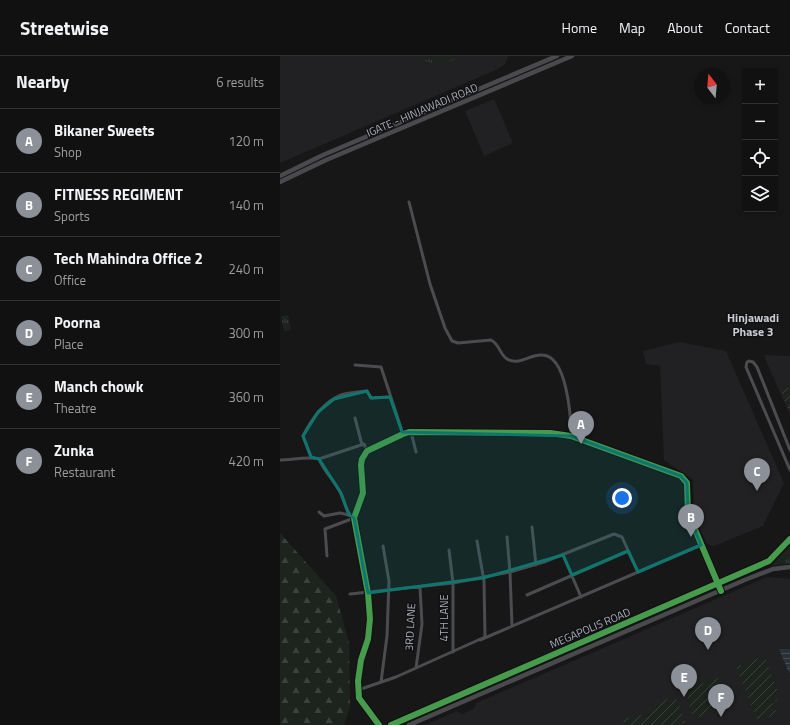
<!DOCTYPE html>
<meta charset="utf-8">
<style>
body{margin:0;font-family:"Titillium Web",sans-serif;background:#1e1f1f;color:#f1f3f6}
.controls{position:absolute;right:12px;top:12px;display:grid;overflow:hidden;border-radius:4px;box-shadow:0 2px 6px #0003}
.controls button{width:36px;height:36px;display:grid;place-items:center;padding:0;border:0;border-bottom:1px solid #303131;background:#111;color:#f1f3f6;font:20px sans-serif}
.compass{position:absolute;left:414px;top:12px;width:36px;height:36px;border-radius:50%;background:#111;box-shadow:0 2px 6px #0003;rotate:344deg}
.you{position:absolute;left:342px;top:442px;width:14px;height:14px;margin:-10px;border:3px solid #fff;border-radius:50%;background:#1a73e8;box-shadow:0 0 0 6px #1a73e833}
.badge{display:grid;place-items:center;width:26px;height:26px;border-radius:50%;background:#8c9099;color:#fff;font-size:13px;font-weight:700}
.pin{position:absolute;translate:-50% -33px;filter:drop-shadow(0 1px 2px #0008)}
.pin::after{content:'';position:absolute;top:21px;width:14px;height:12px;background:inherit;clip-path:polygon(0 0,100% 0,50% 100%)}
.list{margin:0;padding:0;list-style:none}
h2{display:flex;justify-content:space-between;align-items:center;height:52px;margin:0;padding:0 16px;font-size:17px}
h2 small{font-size:13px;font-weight:400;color:#9c9d9f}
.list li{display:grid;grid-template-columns:26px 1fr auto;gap:12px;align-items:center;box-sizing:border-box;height:64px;padding:0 16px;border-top:1px solid #303131}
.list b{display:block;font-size:15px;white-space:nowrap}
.list p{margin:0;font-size:13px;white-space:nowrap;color:#9c9d9f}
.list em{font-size:13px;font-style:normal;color:#9c9d9f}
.icon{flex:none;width:22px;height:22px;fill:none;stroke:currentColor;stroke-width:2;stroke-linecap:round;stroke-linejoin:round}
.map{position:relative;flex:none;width:510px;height:669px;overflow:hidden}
header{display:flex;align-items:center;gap:24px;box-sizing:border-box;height:56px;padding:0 20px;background:#111;border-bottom:1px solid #303131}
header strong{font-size:19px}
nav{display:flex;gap:22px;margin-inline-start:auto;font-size:14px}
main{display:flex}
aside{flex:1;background:#111}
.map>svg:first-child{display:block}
</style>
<header>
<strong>Streetwise</strong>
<nav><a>Home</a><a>Map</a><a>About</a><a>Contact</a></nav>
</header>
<main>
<aside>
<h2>Nearby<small>6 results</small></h2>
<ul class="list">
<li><span class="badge">A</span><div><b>Bikaner Sweets</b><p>Shop</p></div><em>120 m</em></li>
<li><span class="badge">B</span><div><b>FITNESS REGIMENT</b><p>Sports</p></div><em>140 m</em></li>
<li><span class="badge">C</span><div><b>Tech Mahindra Office 2</b><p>Office</p></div><em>240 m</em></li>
<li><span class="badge">D</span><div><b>Poorna</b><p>Place</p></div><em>300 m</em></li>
<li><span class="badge">E</span><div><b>Manch chowk</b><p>Theatre</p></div><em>360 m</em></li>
<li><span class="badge">F</span><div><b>Zunka</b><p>Restaurant</p></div><em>420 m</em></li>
</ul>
</aside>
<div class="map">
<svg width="510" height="669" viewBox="0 0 510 669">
<defs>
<pattern id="grass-tufts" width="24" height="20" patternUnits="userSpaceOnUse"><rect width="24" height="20" fill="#1d241e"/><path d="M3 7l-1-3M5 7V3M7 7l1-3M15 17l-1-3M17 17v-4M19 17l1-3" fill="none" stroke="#3b413d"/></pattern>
<pattern id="forest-firs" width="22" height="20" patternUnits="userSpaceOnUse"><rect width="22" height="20" fill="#1d241e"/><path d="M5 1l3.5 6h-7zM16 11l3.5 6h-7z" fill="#3b413d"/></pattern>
<pattern id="garden-furrows" width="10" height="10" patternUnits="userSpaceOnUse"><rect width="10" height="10" fill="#1d241e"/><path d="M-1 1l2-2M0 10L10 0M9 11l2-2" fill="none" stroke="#3b413d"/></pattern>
<pattern id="water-rules" width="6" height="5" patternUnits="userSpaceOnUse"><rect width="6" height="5" fill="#2a3239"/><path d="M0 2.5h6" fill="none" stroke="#464d54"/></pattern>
</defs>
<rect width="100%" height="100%" fill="#171717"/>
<path fill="#212123" d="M 0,0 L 228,0 L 225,8 L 218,13 L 0,107 Z
M 214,43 L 233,87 L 204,100 L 185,55 Z
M 399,286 L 446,295 L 504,427 L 483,470 L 434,490 L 427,488 L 414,460 L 413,424 L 384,404 L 380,310 L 366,308 L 363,295 Z
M 484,299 L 510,300 L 510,359 L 487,307 Z
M 487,521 L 510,523 L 510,669 L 145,669 L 177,655 L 182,658 L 194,653 L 196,647 Z"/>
<path fill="url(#grass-tufts)" d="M 133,0 L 175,0 L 176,3 C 160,9 148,8 133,0 Z
M 8,259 L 11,274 L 4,275 L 1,260 Z
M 510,490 L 510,508 L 492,509 Z"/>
<path fill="url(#forest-firs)" d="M 0,477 L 56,540 L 69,587 L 70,651 L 64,669 L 0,669 Z"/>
<path fill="url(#garden-furrows)" d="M 506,330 L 510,333 L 510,357 L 500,333 Z
M 484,600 L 498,635 L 494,637 L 497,644 L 492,646 L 497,658 L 478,665 L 456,611 Z
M 438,621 L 449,648 L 414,663 L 407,644 L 410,638 L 408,633 Z
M 395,640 L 406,666 L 399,669 L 344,669 L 343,663 L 366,658 L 384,644 Z"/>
<path fill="url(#water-rules)" d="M 499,593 L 510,593 L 510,616 L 509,617 Z"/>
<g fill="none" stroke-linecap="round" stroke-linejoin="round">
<path stroke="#4b4c50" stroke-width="3" d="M 129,146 L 150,228 L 165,272 L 172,285 L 178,287 L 211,284 C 220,288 220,301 229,304 C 240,309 251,298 262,299 C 287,299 291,361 291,380
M 75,309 L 101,311 L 123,378
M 75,362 L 82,389
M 131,376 L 136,396
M 510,394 L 477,311 L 473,306 L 469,305 L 467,306 L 466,311 L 510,414
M 31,401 L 23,380 C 31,364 44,346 61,339 C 69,336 79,336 87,335 L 91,342 L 110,341
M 39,403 L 84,388 L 87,395
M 0,404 C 12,404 28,400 39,403 C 44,416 55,425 61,438 C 65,447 66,457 74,462
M 39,456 L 44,460 L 60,457 L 69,459
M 252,471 L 256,509
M 169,494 L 173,527 L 173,596
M 283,499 L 301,541
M 47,500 L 45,473 L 74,462
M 70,538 L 173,527 L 230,516 L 227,481
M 247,539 L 348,495
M 232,570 L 230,516 L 264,506 L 334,478 L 342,481 L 358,516
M 200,584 L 421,489
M 136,612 L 142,568 L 140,531
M 101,626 L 107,580 L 109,525 L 103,490
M 78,634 L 116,621 L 205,581 L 204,525 L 197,485
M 99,669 L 79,642 L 78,625 L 81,604 L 88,583 L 90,563 L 88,537 L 74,462 L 83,437 L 81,409 L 82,403 L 87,395 L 123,378 L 129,376 L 270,377 L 291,380 L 401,420 L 407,427 L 408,457 L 441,535"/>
<path stroke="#4a4a4e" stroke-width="4.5" d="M 0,120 L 43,99 L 277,0
M 0,126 L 46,104 L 292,0
M 111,669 L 489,505 L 510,483
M 129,669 L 467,523 L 493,513 L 510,511"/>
<g stroke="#111113" stroke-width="8">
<path id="cycleway" d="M 99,669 L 79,642 L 78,625 L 81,604 L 88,583 L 90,563 L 88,537 L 74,462 L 83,437 L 81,409 L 82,403 L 87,395 L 123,378 L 129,376 L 270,377 L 291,380 L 401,420 L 407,427 L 408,457 L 441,535
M 111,669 L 489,505 L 510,483"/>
</g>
<use href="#cycleway" stroke="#469c4c" stroke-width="6"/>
</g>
<path fill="#0f766e" fill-opacity="0.2" stroke="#0f766e" stroke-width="3" stroke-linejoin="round" d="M 87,335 L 91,342 L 110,341 L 122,376 L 291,380 L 401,420 L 407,427 L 408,457 L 421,489 L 358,516 L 348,495 L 292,519 L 283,499 L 203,522 L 88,537 L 74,462 L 69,459 L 61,437 L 39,403 L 31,401 L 23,380 L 38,356 L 54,343 Z"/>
<g text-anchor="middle" stroke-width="3" stroke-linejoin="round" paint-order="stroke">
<g font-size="11" fill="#a8adb8" stroke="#111113">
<text transform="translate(142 54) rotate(-23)" y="4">IGATE - HINJAWADI ROAD</text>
<text transform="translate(164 562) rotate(-90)" y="4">4TH LANE</text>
<text transform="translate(130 571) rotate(-87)" y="4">3RD LANE</text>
<text transform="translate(310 572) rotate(-23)" y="4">MEGAPOLIS ROAD</text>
</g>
<g font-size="12" font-weight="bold" fill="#c9ccd4" stroke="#111113">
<text x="473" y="266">Hinjawadi<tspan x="473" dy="14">Phase 3</tspan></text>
</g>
</g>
</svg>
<div class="controls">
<button>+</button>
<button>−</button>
<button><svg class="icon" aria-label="locate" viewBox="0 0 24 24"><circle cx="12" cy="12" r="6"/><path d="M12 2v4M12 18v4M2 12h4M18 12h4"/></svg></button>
<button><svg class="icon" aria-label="layers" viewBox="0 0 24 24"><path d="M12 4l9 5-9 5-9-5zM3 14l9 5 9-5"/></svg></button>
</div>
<svg class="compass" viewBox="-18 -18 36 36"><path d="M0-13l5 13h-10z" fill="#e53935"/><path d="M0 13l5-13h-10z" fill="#9c9d9f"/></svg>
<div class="you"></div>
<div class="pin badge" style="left:301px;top:388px">A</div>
<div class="pin badge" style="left:411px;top:481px">B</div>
<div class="pin badge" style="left:477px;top:435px">C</div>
<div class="pin badge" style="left:428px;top:594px">D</div>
<div class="pin badge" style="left:404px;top:641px">E</div>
<div class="pin badge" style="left:441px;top:661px">F</div>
</div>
</main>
